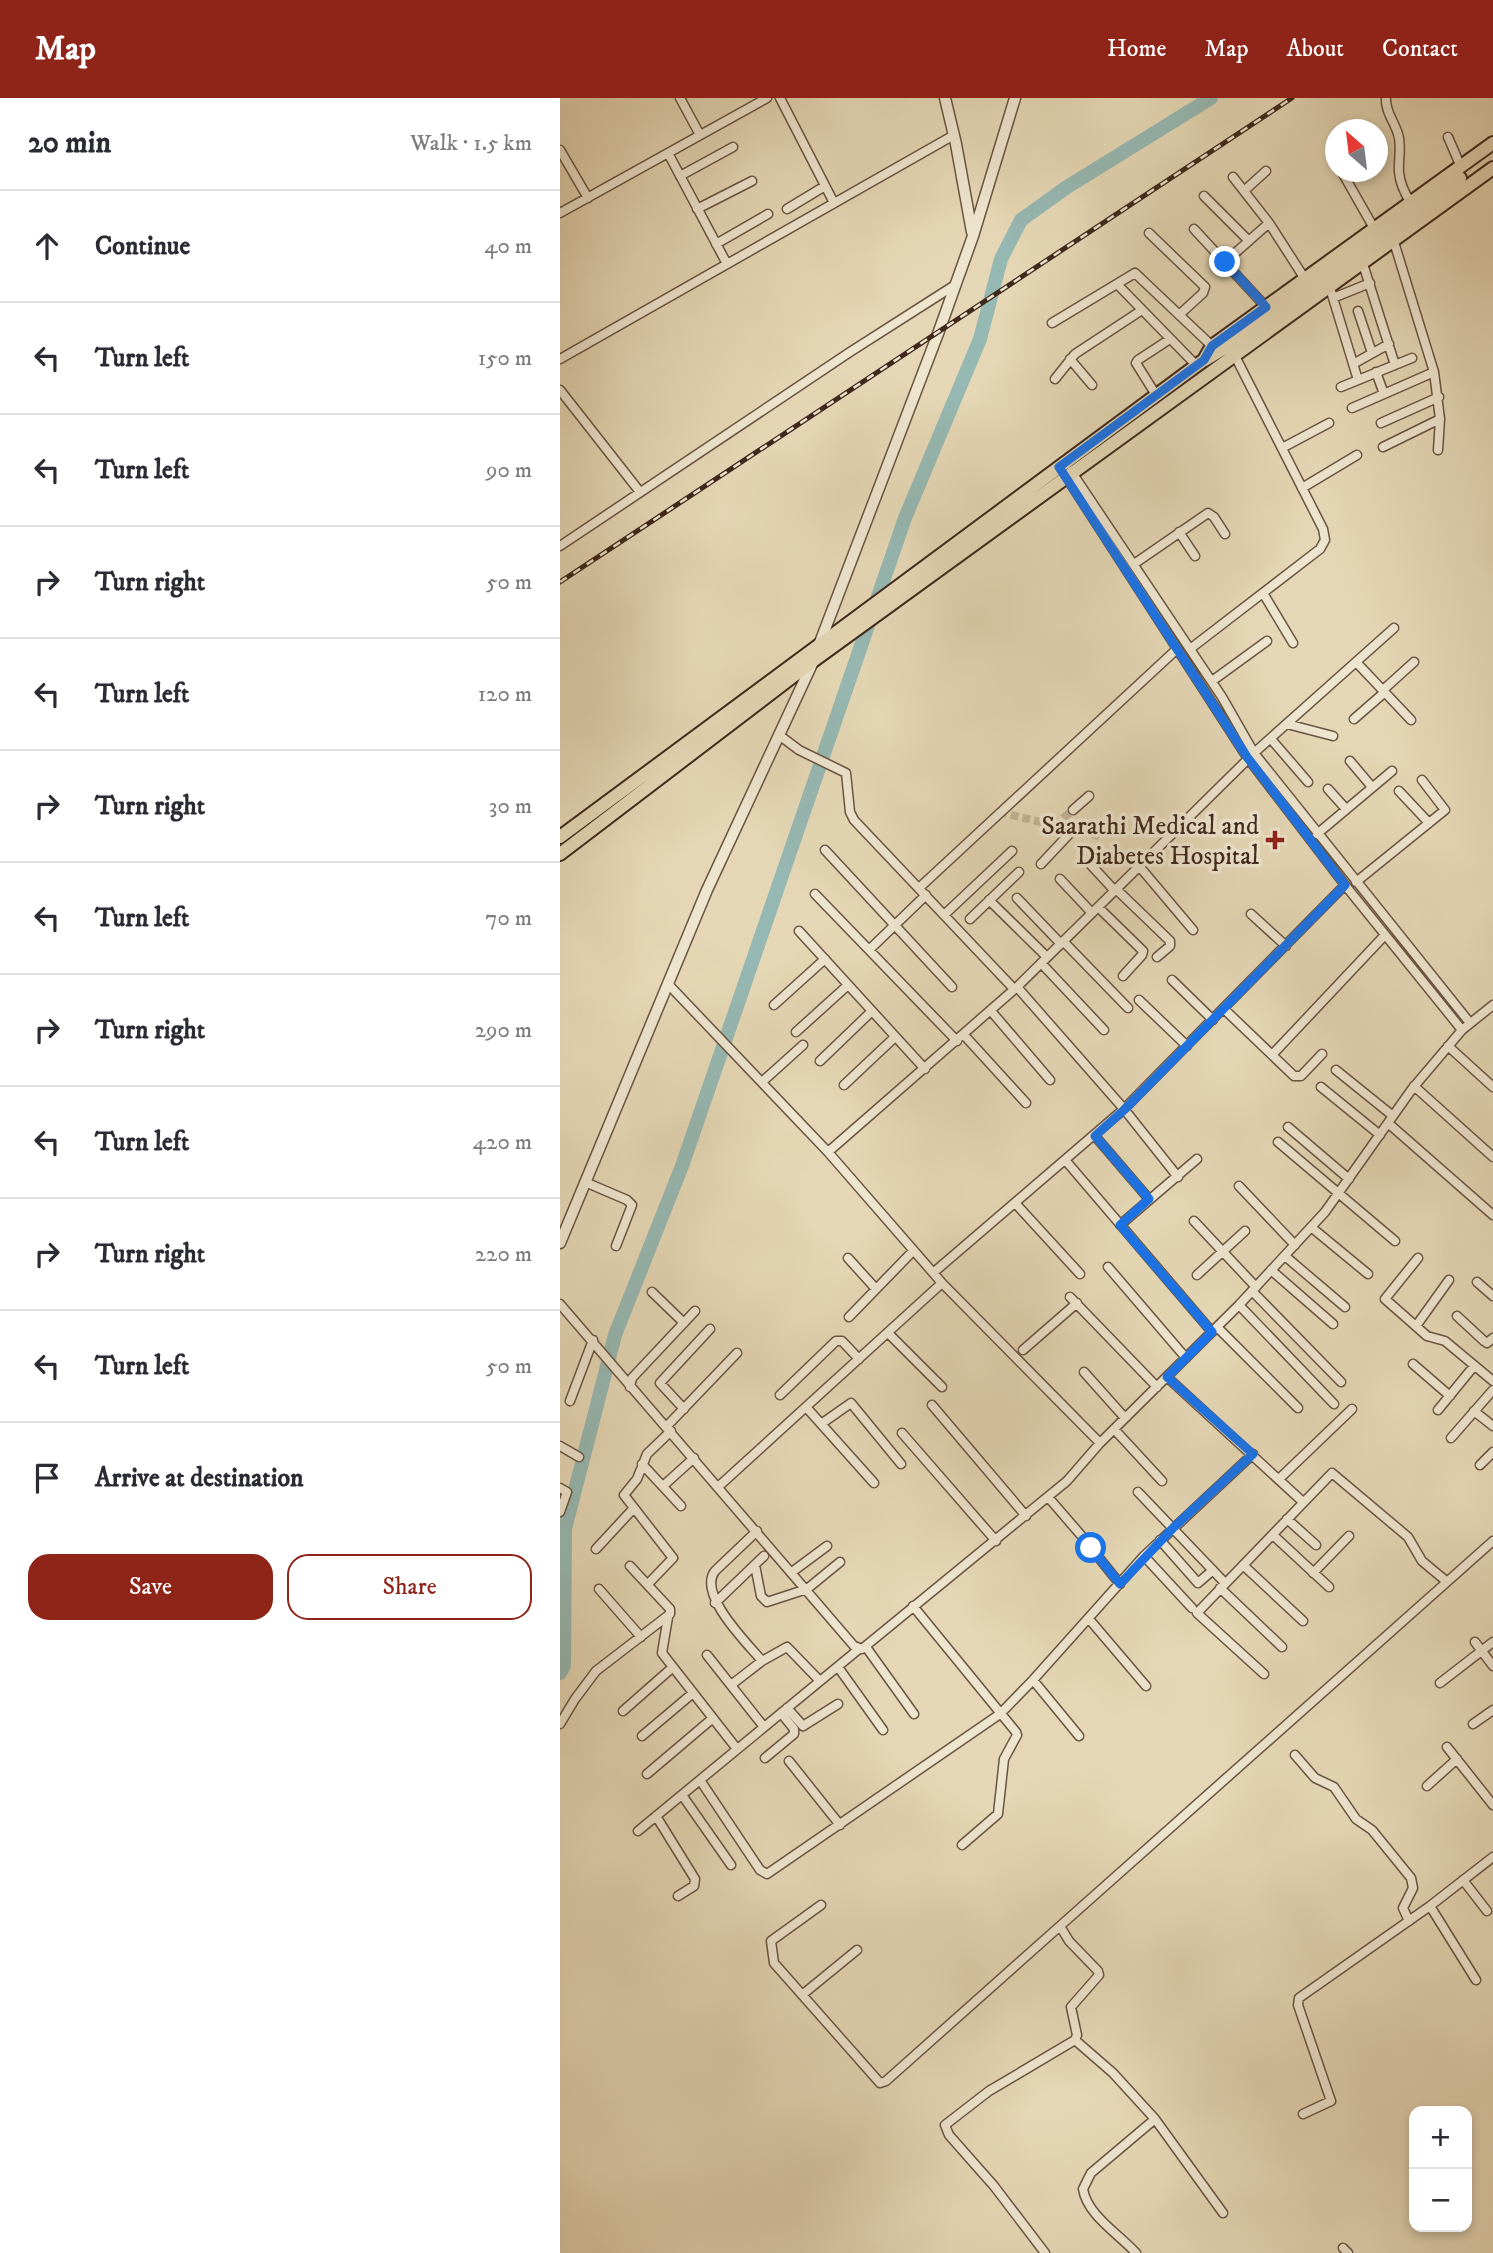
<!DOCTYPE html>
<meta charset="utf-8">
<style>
body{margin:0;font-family:"IM FELL DW Pica",serif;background:#f2f2f3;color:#2b2b33}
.controls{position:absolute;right:21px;bottom:21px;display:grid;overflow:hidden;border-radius:14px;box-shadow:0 4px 10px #0003}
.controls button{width:63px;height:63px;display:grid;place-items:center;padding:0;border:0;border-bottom:2px solid #e1e1e2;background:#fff;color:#2b2b33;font:35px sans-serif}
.compass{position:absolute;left:765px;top:21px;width:63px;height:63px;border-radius:50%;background:#fff;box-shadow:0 4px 10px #0003;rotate:332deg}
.stop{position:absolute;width:21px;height:21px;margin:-16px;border:5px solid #1a73e8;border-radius:50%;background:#fff}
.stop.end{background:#1a73e8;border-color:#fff;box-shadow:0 2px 7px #0008}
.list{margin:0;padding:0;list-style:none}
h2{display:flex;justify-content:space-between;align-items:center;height:91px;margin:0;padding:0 28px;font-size:30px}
h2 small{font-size:23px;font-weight:400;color:#7c7c81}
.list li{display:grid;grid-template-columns:46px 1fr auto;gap:21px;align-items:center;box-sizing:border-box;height:112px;padding:0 28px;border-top:2px solid #e1e1e2}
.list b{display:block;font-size:26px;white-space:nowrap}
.list em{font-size:23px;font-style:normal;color:#7c7c81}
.actions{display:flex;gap:14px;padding:21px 28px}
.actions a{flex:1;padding:16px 0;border:2px solid #8f2418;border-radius:21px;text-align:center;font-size:24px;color:#8f2418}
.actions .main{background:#8f2418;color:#fff}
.icon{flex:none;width:38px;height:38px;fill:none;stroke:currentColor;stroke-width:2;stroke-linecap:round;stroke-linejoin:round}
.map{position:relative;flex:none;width:933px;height:2155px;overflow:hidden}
header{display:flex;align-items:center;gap:42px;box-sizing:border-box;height:98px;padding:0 35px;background:#8f2418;color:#fff}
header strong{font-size:33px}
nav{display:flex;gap:38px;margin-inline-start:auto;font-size:24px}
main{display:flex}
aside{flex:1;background:#fff}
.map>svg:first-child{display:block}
</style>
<header>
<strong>Map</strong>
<nav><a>Home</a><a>Map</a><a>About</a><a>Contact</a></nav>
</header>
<main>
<aside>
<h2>20 min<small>Walk · 1.5 km</small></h2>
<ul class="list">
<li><svg class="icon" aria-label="ahead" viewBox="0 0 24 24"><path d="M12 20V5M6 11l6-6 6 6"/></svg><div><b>Continue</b></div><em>40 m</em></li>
<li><svg class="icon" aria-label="left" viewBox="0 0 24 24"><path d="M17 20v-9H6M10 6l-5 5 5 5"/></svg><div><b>Turn left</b></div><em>150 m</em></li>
<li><svg class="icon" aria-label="left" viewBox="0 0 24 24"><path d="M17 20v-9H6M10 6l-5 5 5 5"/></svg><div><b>Turn left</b></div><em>90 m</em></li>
<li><svg class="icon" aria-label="right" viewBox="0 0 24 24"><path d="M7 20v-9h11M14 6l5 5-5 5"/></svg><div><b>Turn right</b></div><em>50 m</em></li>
<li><svg class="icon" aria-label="left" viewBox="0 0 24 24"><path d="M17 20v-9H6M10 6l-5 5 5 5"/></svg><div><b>Turn left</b></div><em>120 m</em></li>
<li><svg class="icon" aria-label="right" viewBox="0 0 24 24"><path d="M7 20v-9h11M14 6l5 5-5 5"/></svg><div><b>Turn right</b></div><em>30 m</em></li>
<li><svg class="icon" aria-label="left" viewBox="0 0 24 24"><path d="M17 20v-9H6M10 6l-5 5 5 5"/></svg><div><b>Turn left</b></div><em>70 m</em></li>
<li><svg class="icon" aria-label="right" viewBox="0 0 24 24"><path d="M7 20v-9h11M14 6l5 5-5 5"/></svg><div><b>Turn right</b></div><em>290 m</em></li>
<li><svg class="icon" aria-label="left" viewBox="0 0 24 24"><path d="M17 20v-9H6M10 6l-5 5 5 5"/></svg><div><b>Turn left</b></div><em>420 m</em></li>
<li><svg class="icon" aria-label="right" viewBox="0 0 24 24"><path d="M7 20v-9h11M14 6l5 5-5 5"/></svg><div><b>Turn right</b></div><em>220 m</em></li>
<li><svg class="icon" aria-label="left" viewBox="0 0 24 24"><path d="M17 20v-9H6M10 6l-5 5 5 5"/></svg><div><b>Turn left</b></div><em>50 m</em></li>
<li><svg class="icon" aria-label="arrive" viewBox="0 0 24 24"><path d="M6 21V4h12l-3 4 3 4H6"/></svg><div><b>Arrive at destination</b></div></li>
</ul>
<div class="actions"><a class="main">Save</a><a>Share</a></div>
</aside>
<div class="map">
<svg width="933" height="2155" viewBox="0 0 933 2155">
<rect width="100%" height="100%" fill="#e5d7b5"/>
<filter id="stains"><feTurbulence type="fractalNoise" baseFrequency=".00286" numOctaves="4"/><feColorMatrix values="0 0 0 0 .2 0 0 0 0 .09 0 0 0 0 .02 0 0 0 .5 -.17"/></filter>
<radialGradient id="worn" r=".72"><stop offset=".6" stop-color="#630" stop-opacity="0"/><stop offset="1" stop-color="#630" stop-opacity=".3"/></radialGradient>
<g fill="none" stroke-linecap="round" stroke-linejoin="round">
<path stroke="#96b8b2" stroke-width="14" d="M 0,1575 L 4,1568 L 5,1431 L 55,1237 L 122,1068 L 345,420 L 420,241 L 441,161 L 461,122 L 507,89 L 651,0"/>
<path stroke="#c4b496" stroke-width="8" stroke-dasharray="8 4" stroke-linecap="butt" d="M 439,714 L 539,738
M 494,728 L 513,712"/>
<g stroke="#685442" stroke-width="11">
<path id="minor" d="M 120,0 L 140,37
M 220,0 L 274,105
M 826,0 C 825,13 834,23 838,36 C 842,49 838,61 839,74 C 840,86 845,96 851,105
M 888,39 L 901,69
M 0,52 L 28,100
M 771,54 L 776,62
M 108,55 L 167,166
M 782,74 L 815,132
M 120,78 L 173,49
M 673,79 L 709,125 L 745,181
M 684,93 L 706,73
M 644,98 L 689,143
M 137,111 L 192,83
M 227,111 L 265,88
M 0,115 L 207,0
M 634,131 L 706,209
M 589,135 L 645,189 L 643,195 L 619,217
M 834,144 L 874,274 L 880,321 L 878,352
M 156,146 L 208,116
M 665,164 L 709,125
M 803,166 L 835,267
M 557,186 L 637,268
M 770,190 L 798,282
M 773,200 L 810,185
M 798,213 L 812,255
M 492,225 L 575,175 L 652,248
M 0,261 L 394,37
M 510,261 L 532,287
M 793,266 L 829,246
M 816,274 L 824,296
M 495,281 L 515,256 L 582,212
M 781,289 L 852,260
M 0,292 L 80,394
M 596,297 L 576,265 L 578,262 L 610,241
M 792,310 L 874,274
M 821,325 L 879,299
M 823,349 L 880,321
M 722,350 L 769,325
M 511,373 L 662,599 L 694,655 L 910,925
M 505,377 L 687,659 L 785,787 L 902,932
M 742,390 L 797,357
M 619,434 L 635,458
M 0,448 L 290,254 L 395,187
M 574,466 L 648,415 L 654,419 L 665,436
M 703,495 L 733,545
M 630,551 L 760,451 L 765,442 L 763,431 L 674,256
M 796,564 L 851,622
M 652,583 L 707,543
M 823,592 L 854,564
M 794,621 L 825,594
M 727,626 L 773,638
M 219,637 L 239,652 L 286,675 L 290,714 L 294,722 L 454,891
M 711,641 L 748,684
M 694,655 L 834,530
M 790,663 L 812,689
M 768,691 L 786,711
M 839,693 L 869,725
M 513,712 L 529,698
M 757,736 L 832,673
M 265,752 L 392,889
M 481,766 L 513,732
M 531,767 L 555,793
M 579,768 L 633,832
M 500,781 L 532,815
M 796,784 L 885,712 L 862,682
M 359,790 L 617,551
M 556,791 L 610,843 L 610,848 L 597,859
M 255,796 L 397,943
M 457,800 L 501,846
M 429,802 L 487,859
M 538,809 L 583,853 L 582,857 L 563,878
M 691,816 L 726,848
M 384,817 L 452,753
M 410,821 L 459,774
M 239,833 L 365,971
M 503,843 L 568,910
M 309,852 L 366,797
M 481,865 L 544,932
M 612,882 L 653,922
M 108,886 L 268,1054 L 382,1185 L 540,1345
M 457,889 L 564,1011 L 618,1079
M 579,902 L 627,948
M 214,907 L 265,861
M 664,911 L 734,978 L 741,978 L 762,956
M 431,913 L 490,982
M 236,934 L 288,887
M 404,937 L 466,1005
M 888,948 L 933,989
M 712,957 L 825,837
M 260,963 L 312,913
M 776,972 L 833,1018
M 202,984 L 243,947
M 284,987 L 335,939
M 854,988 L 933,1059
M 761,989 L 820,1037
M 828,1025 L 933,1117
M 728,1029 L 789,1081
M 535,1038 L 589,1101
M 718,1044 L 835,1143
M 268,1054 L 457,889 L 688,661
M 506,1063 L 652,1234
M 25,1084 L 67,1102 L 72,1107 L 56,1148
M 679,1088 L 735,1147
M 456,1106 L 520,1176
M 634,1123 L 696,1189
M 560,1127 L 637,1061
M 751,1129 L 808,1176
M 725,1158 L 785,1209
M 288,1160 L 316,1191
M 858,1160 L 825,1201 L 867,1238 L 885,1243 L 933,1283
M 548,1169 L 626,1260
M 711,1172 L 773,1226
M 373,1175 L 564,1011 L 785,787
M 637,1177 L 685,1133
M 917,1184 L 933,1198
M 692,1193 L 781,1284
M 92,1194 L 124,1225
M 510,1199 L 597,1289
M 0,1206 L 294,1548 L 302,1551 L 507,1383 L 540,1345 L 679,1207 L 765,1114 L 852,991 L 902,932 L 933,907
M 679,1207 L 774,1306
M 897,1218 L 924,1243 L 927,1245 L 933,1240
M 289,1219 L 353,1153
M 856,1228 L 889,1182
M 657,1229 L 738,1310
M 328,1235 L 382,1289
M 463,1252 L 517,1205
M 853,1266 L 890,1298
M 524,1274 L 565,1320
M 607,1279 L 743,1404
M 70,1289 L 72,1280 L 135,1213
M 220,1297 L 276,1243 L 282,1243 L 299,1261
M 10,1303 L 33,1242
M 372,1307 L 466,1418
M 246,1309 L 314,1385
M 124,1311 L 100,1285 L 150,1231
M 878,1312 L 914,1268
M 914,1313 L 933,1328
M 261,1326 L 291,1305 L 341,1366
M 106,1329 L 177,1255
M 554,1331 L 602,1383
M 342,1335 L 436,1443
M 891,1340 L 933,1292
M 0,1348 L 19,1359
M 82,1366 L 121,1408
M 920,1367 L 933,1354
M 719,1381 L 792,1311
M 103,1388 L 134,1360
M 158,1389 L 382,1185
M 0,1390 L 7,1394 L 0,1414
M 578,1394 L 665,1485
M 488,1399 L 526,1443
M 727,1421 L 756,1447
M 197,1433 L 155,1473 C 137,1496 187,1545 202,1563
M 713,1437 L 769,1489
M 600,1442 L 638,1485 L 653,1472
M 531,1450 L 560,1486
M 36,1451 L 73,1411
M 584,1458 L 632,1510
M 195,1467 L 201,1498 L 207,1504 L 247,1491 L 280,1464
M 683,1467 L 743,1523
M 232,1474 L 267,1448
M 753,1475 L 789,1438
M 88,1486 L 113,1460 L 64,1397 L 77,1381 L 87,1356 L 111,1333
M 660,1490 L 722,1549
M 39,1491 L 81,1539
M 155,1505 L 204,1458
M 353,1508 L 456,1634 L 457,1637 L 444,1661 L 438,1716 L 402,1747
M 108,1519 L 102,1555 L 177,1651
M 529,1521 L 586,1588
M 915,1544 L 933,1568
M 306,1549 L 354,1616
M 147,1557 L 204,1629
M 278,1569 L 323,1632
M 704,1576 L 637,1515 L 772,1375 L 848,1439 L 862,1463 L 886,1483
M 473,1582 L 519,1638
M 880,1585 L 933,1544
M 171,1587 L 202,1563 L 227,1549 L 260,1583
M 227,1610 L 243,1628 L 278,1606
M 63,1613 L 113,1569
M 0,1626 L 15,1601 L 36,1573 L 110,1516 L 110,1511 L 70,1468
M 913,1626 L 933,1612
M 82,1638 L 133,1595
M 887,1649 L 933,1707
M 735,1657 L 755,1680 L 774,1689 L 796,1721 L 812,1732 L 851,1780 L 853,1790 L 843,1810 L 849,1823
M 205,1660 L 234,1636 L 234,1631 L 221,1615
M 229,1663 L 280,1727
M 87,1676 L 153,1620
M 140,1682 L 200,1772 L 207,1776 L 440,1616 L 473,1582 L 584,1458 L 693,1356
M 867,1688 L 897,1661
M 122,1697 L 171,1767
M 96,1718 L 135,1781 L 134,1788 L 118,1798
M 78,1733 L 299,1551
M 903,1782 L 927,1813
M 261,1807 L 211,1843 L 214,1865 L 320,1985 L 326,1983 L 500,1828
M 870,1808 L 916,1882
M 242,1897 L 297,1852
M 515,1942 L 553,1975 L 595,2021 L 663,2115
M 743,2016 L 771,2003 L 738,1907 L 739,1900 L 870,1808 L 933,1759
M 783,2150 L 788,2155
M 485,2155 L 434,2088 L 389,2037 L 385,2027 L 429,1993 L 515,1942 L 517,1937 L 511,1909 L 539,1877 L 538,1873 L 509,1843 L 500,1828 L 933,1443
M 576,2155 C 559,2136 527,2117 523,2091 L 531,2075 L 595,2021"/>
</g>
<g stroke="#685442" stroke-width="13">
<path id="tertiary" d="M 385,0 L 396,46 L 412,134
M 259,547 L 379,233 L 413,138 L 455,0
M 0,1145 L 147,792 L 253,564"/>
</g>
<g stroke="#3f281c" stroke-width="16">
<path id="primary" d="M 645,262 L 694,232 L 900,80
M 0,739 L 644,262 L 652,248 L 933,45
M 0,756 L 253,563 L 933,70"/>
</g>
<use href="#minor" stroke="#eee5cf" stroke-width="8"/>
<use href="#tertiary" stroke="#eee5cf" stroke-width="10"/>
<use href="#primary" stroke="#e5d7b5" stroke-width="12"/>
<g stroke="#3f281c" stroke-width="5">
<path id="rail" d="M 0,484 L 732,0"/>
</g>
<use href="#rail" stroke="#eee5cf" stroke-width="2.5" stroke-dasharray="8" stroke-linecap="butt"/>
</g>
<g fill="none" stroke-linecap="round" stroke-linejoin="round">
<path stroke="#1a73e8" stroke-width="9" d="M 531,1450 L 560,1486 L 613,1430 L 693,1356 L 607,1279 L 652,1234 L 560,1127 L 589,1101 L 535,1038 L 564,1012 L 785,787 L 687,659 L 499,369 L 644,262 L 652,248 L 706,209 L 665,164"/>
</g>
<path fill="#8f2418" stroke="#eee5cf" stroke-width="2.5" d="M711.5 731.5h7v7h7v7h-7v7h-7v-7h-7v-7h7z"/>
<g text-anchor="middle" stroke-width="7" stroke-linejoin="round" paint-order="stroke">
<g font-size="26" fill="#3f281c" stroke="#eee5cf" text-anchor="end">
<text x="699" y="736">Saarathi Medical and<tspan x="699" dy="30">Diabetes Hospital</tspan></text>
</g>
</g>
<rect width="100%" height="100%" filter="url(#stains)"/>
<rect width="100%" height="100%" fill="url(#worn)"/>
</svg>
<div class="controls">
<button>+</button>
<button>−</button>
</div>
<svg class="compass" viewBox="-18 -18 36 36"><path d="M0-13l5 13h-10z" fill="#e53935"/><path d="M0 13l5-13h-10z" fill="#7c7c81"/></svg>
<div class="stop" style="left:531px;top:1450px"></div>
<div class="stop end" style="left:665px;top:164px"></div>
</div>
</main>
